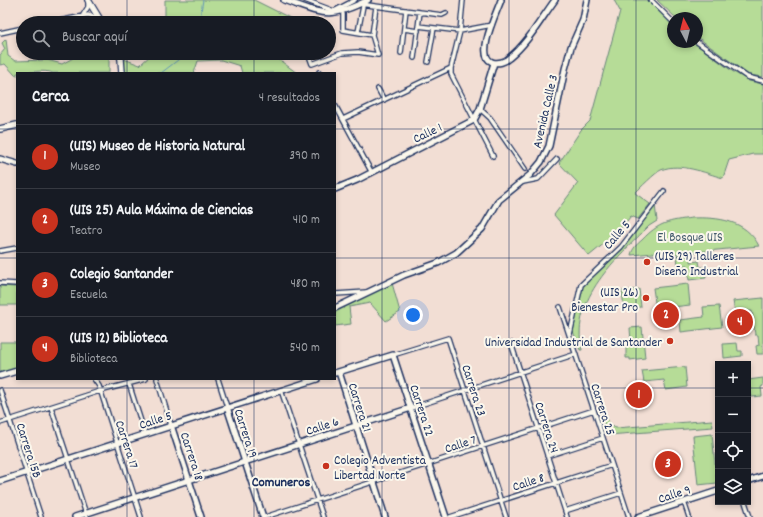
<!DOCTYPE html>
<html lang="es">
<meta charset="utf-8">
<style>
body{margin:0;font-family:Dekko,sans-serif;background:#20242c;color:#f1f3f6}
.controls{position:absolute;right:12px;bottom:12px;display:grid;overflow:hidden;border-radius:0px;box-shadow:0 2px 6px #0003}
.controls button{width:36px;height:36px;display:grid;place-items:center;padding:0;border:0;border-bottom:1px solid #363941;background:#171b24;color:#f1f3f6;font:20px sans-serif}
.compass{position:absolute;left:667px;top:12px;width:36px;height:36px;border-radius:50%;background:#171b24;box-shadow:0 2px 6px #0003;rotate:353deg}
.you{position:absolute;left:413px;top:315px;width:14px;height:14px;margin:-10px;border:3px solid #fff;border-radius:50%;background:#1a73e8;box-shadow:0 0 0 6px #1a73e833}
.badge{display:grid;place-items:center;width:26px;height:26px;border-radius:50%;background:#c8321e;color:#fff;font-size:13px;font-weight:700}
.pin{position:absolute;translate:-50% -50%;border:2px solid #fff;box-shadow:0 1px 4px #0006}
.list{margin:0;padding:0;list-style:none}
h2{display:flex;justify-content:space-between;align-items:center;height:52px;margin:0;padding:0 16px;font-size:17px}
h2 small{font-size:13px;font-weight:400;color:#9ea1a6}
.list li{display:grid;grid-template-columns:26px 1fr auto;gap:12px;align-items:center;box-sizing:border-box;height:64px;padding:0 16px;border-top:1px solid #363941}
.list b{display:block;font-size:15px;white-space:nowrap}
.list p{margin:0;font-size:13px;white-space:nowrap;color:#9ea1a6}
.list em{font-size:13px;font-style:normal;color:#9ea1a6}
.icon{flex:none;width:22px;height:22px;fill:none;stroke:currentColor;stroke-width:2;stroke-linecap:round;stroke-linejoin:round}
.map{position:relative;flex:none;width:763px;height:517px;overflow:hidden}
.search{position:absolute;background:#171b24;box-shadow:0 2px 6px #0003;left:16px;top:16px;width:320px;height:44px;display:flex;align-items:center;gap:10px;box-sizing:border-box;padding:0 14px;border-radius:22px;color:#9ea1a6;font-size:15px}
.panel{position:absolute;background:#171b24;box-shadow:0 2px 6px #0003;left:16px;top:72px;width:320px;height:308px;border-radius:0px}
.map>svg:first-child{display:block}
</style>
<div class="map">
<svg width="763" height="517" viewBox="0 0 763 517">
<rect width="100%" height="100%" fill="#f2ded4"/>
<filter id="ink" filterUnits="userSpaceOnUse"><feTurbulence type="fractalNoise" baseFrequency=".025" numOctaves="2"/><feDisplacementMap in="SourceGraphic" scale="8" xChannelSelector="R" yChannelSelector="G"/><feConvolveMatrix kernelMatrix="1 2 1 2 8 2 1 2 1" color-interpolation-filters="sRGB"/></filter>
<g filter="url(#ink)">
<path fill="#b6dc97" stroke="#68867a" d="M 165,0 L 254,0 L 294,20 L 295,23 L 165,23 Z
M 614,0 L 647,0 L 673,25 L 673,42 L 693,42 L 732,71 L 749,81 L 763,84 L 763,154 L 753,154 L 729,160 L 723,178 C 705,173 680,162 661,170 C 656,172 639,189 635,193 L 650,204 L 638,219 L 631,216 L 617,233 L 589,256 L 554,215 L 578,183 L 559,163 L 581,130 L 590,121 L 620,11 Z
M 657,0 L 763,0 L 763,77 L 749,75 L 697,37 L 697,18 L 676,18 Z
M 6,39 L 8,56 L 15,61 L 47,60 L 62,64 L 73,58 L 76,53 L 109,53 L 109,73 L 53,73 C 44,69 28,73 17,73 L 17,76 L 15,75 L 5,64 L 0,65 L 0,55 L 5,49 L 2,43 Z
M 153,53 L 270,53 L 297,73 L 242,73 L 240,66 L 221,60 L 198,61 L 194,73 L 125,73 L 124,59 L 140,65 Z
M 655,205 L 657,221 L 649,226 C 617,258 570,298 582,350 L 580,350 L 573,331 L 583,286 L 620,250 Z
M 692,218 C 718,217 746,220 759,246 L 665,255 L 665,252 L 631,255 C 632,249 637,244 642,240 C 659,222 669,221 692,218 Z
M 690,253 L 691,262 L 699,261 L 700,267 L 705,267 L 706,278 L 689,280 L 687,265 L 678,266 L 677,255 Z
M 392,283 L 400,312 L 386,321 L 370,303 L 349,307 L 351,324 L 335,326 L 335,312 Z
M 688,284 L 690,305 L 656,309 L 653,288 Z
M 0,286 L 17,287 L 17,305 L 0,305 Z
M 639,289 L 641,307 L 624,308 L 622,291 Z
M 763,298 L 763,354 L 757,354 L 756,346 L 759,345 L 758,335 L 755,335 L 752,311 L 735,312 L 733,301 Z
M 719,306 L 722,327 L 681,332 L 680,320 L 704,317 L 703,307 Z
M 642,327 L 645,358 L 630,360 L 630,358 L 626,358 L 626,343 L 631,342 L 630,328 Z
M 0,342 L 17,342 L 17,368 L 0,373 Z
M 737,343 L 738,351 L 742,351 L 742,356 L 724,358 L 723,344 Z
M 685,367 L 687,387 L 666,390 L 664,380 L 644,382 L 642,371 Z
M 763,378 L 763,386 L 761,387 L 762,396 L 752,397 L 748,380 Z
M 605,414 L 610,425 L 616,428 L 712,420 L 713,427 L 608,435 L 601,415 Z
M 712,434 L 717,483 L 698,485 L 693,436 Z"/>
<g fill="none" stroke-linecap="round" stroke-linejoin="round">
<path stroke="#6397b8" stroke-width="1" d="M 199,23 L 203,0
M 161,73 L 178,60 L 182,53"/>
<g stroke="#1b2f5e" stroke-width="6">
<path id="street" d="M 305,0 L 334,11 L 355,0
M 463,0 L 460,31 L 451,68 L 451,74 L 493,156
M 651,0 L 673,22
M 360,4 L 442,15 L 446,13
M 343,14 L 343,30 L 372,35
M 83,15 L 88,7 L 88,1
M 49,23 L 88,15 L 98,18
M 418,26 L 460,31 L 492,25
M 404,29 L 418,31
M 358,32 L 363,6
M 0,33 L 23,28
M 697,42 L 747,77 L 763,81
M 308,53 L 312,64 L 342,53 L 358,52 L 378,55 L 372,35 L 376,7
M 401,53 L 406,10
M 414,58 L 420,12
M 428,62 L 434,28
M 319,72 L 319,73
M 378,89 L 384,100
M 335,105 L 372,173
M 480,109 L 490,118 L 525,169
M 343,119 L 451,68
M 523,182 L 538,179 L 557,159
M 0,251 L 17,248
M 0,283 L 17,284
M 335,294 L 367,292
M 560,307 L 629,517
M 570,334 L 581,285 L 621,247 L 664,191
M 511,343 L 567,517
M 393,355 L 448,338 L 506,517
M 94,379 L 99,386 L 141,517
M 157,379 L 171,425
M 218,379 L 227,407
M 129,384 L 145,434
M 0,390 L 41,517
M 281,390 L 323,517
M 51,407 L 87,517
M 411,408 L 576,354
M 0,423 L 100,391 L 146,379
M 547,456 L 603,438
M 684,502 L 689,517
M 745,502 L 750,517
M 565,511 L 621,493
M 265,517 L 594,410
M 450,517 L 612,465"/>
</g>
<g stroke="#1b2f5e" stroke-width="8">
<path id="secondary" d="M 284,0 C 323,14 328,20 368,0
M 501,0 C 497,12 475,56 492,62 C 498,64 505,62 509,58 C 528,43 541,19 555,0
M 0,159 L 17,164
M 335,189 L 357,180 L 474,120 L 480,109 L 494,63
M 335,308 L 404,275 L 438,263 L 456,253 L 482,229 L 499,200 L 530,175 L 541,162 L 549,146 L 565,69 L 571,47 L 583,20 L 587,0
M 339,372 L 385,517
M 335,373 L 393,355 L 446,517
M 0,376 L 17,371
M 227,407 L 263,517
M 171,425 L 201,517
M 0,481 L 317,379
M 748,481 L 763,476
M 75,517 L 411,408
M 638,517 L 718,491"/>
</g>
<g stroke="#1b2f5e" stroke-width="8">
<path id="primary" d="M 88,0 L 102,23
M 119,53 L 121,59 L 122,73
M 0,129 L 17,125"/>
</g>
<use href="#street" stroke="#fbf7ec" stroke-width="3.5"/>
<use href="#secondary" stroke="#fbf7ec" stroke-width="5"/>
<use href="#primary" stroke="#fbf7ec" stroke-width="5.5"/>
</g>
</g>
<path fill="none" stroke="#1b2f5e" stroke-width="1" stroke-opacity="0.55" d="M 127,0 L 127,23M 254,0 L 254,23M 382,0 L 382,517M 509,0 L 509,517M 636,0 L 636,517M 127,53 L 127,73M 254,53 L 254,73M 0,129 L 17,129M 335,129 L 763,129M 0,258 L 17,258M 335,258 L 763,258M 127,379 L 127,517M 254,379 L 254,517M 0,388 L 718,388M 748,388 L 763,388"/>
<g fill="#c8321e" stroke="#fbf7ec" stroke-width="1.5">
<circle cx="647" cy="262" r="4"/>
<circle cx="646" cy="298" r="4"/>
<circle cx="670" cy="341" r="4"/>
<circle cx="326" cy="466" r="4"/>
</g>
<g text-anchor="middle" stroke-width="4" stroke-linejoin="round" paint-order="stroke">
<g font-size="13" fill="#1b2f5e" stroke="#fbf7ec">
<text transform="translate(544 111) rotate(-77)" y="5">Avenida Calle 3</text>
<text transform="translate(427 132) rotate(-26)" y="5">Calle 1</text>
<text transform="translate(616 234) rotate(-49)" y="5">Calle 5</text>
<text transform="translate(475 390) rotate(72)" y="5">Carrera 23</text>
<text transform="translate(361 407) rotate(72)" y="5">Carrera 21</text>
<text transform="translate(604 409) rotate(72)" y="5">Carrera 25</text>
<text transform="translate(423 410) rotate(72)" y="5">Carrera 22</text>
<text transform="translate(155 419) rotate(-18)" y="5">Calle 5</text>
<text transform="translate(322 425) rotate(-18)" y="5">Calle 6</text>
<text transform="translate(548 427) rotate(72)" y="5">Carrera 24</text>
<text transform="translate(247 433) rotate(72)" y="5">Carrera 19</text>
<text transform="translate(460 443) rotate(-18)" y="5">Calle 7</text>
<text transform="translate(128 444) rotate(72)" y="5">Carrera 17</text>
<text transform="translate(30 450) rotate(72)" y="5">Carrera 15B</text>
<text transform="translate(193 456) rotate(72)" y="5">Carrera 18</text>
<text transform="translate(528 481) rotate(-18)" y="5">Calle 8</text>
<text transform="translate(674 493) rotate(-18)" y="5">Calle 9</text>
</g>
<g font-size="13" fill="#425a6c" stroke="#fbf7ec">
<text x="690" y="241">El Bosque UIS</text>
</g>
<g font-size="13" fill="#1b2f5e" stroke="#fbf7ec" text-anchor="start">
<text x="655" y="260">(UIS 29) Talleres<tspan x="655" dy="15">Diseño Industrial</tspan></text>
<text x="638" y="296" text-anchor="end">(UIS 26)<tspan x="638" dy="15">Bienestar Pro</tspan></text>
<text x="662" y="346" text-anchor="end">Universidad Industrial de Santander</text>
<text x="334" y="464">Colegio Adventista<tspan x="334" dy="15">Libertad Norte</tspan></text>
</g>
<g font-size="14" font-weight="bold" fill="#1b2f5e" stroke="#fbf7ec">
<text x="281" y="486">Comuneros</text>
</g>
</g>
</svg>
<div class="controls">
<button>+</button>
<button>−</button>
<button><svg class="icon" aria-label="locate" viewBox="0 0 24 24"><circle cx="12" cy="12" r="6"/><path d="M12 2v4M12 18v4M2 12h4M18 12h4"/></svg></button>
<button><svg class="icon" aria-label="layers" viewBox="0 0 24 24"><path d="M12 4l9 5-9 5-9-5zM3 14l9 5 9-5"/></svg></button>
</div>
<svg class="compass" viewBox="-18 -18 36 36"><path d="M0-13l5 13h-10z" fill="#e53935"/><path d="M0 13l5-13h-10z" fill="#9ea1a6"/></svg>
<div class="you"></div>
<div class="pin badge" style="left:639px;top:395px">1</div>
<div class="pin badge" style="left:666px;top:315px">2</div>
<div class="pin badge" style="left:668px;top:464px">3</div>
<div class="pin badge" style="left:740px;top:322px">4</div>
<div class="search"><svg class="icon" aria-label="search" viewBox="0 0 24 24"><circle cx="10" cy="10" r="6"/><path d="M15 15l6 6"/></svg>Buscar aquí</div>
<section class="panel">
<h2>Cerca<small>4 resultados</small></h2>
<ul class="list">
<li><span class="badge">1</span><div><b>(UIS) Museo de Historia Natural</b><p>Museo</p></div><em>390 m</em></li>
<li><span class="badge">2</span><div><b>(UIS 25) Aula Máxima de Ciencias</b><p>Teatro</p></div><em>410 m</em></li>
<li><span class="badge">3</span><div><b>Colegio Santander</b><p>Escuela</p></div><em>480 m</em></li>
<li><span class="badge">4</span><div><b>(UIS 12) Biblioteca</b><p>Biblioteca</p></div><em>540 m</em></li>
</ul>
</section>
</div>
